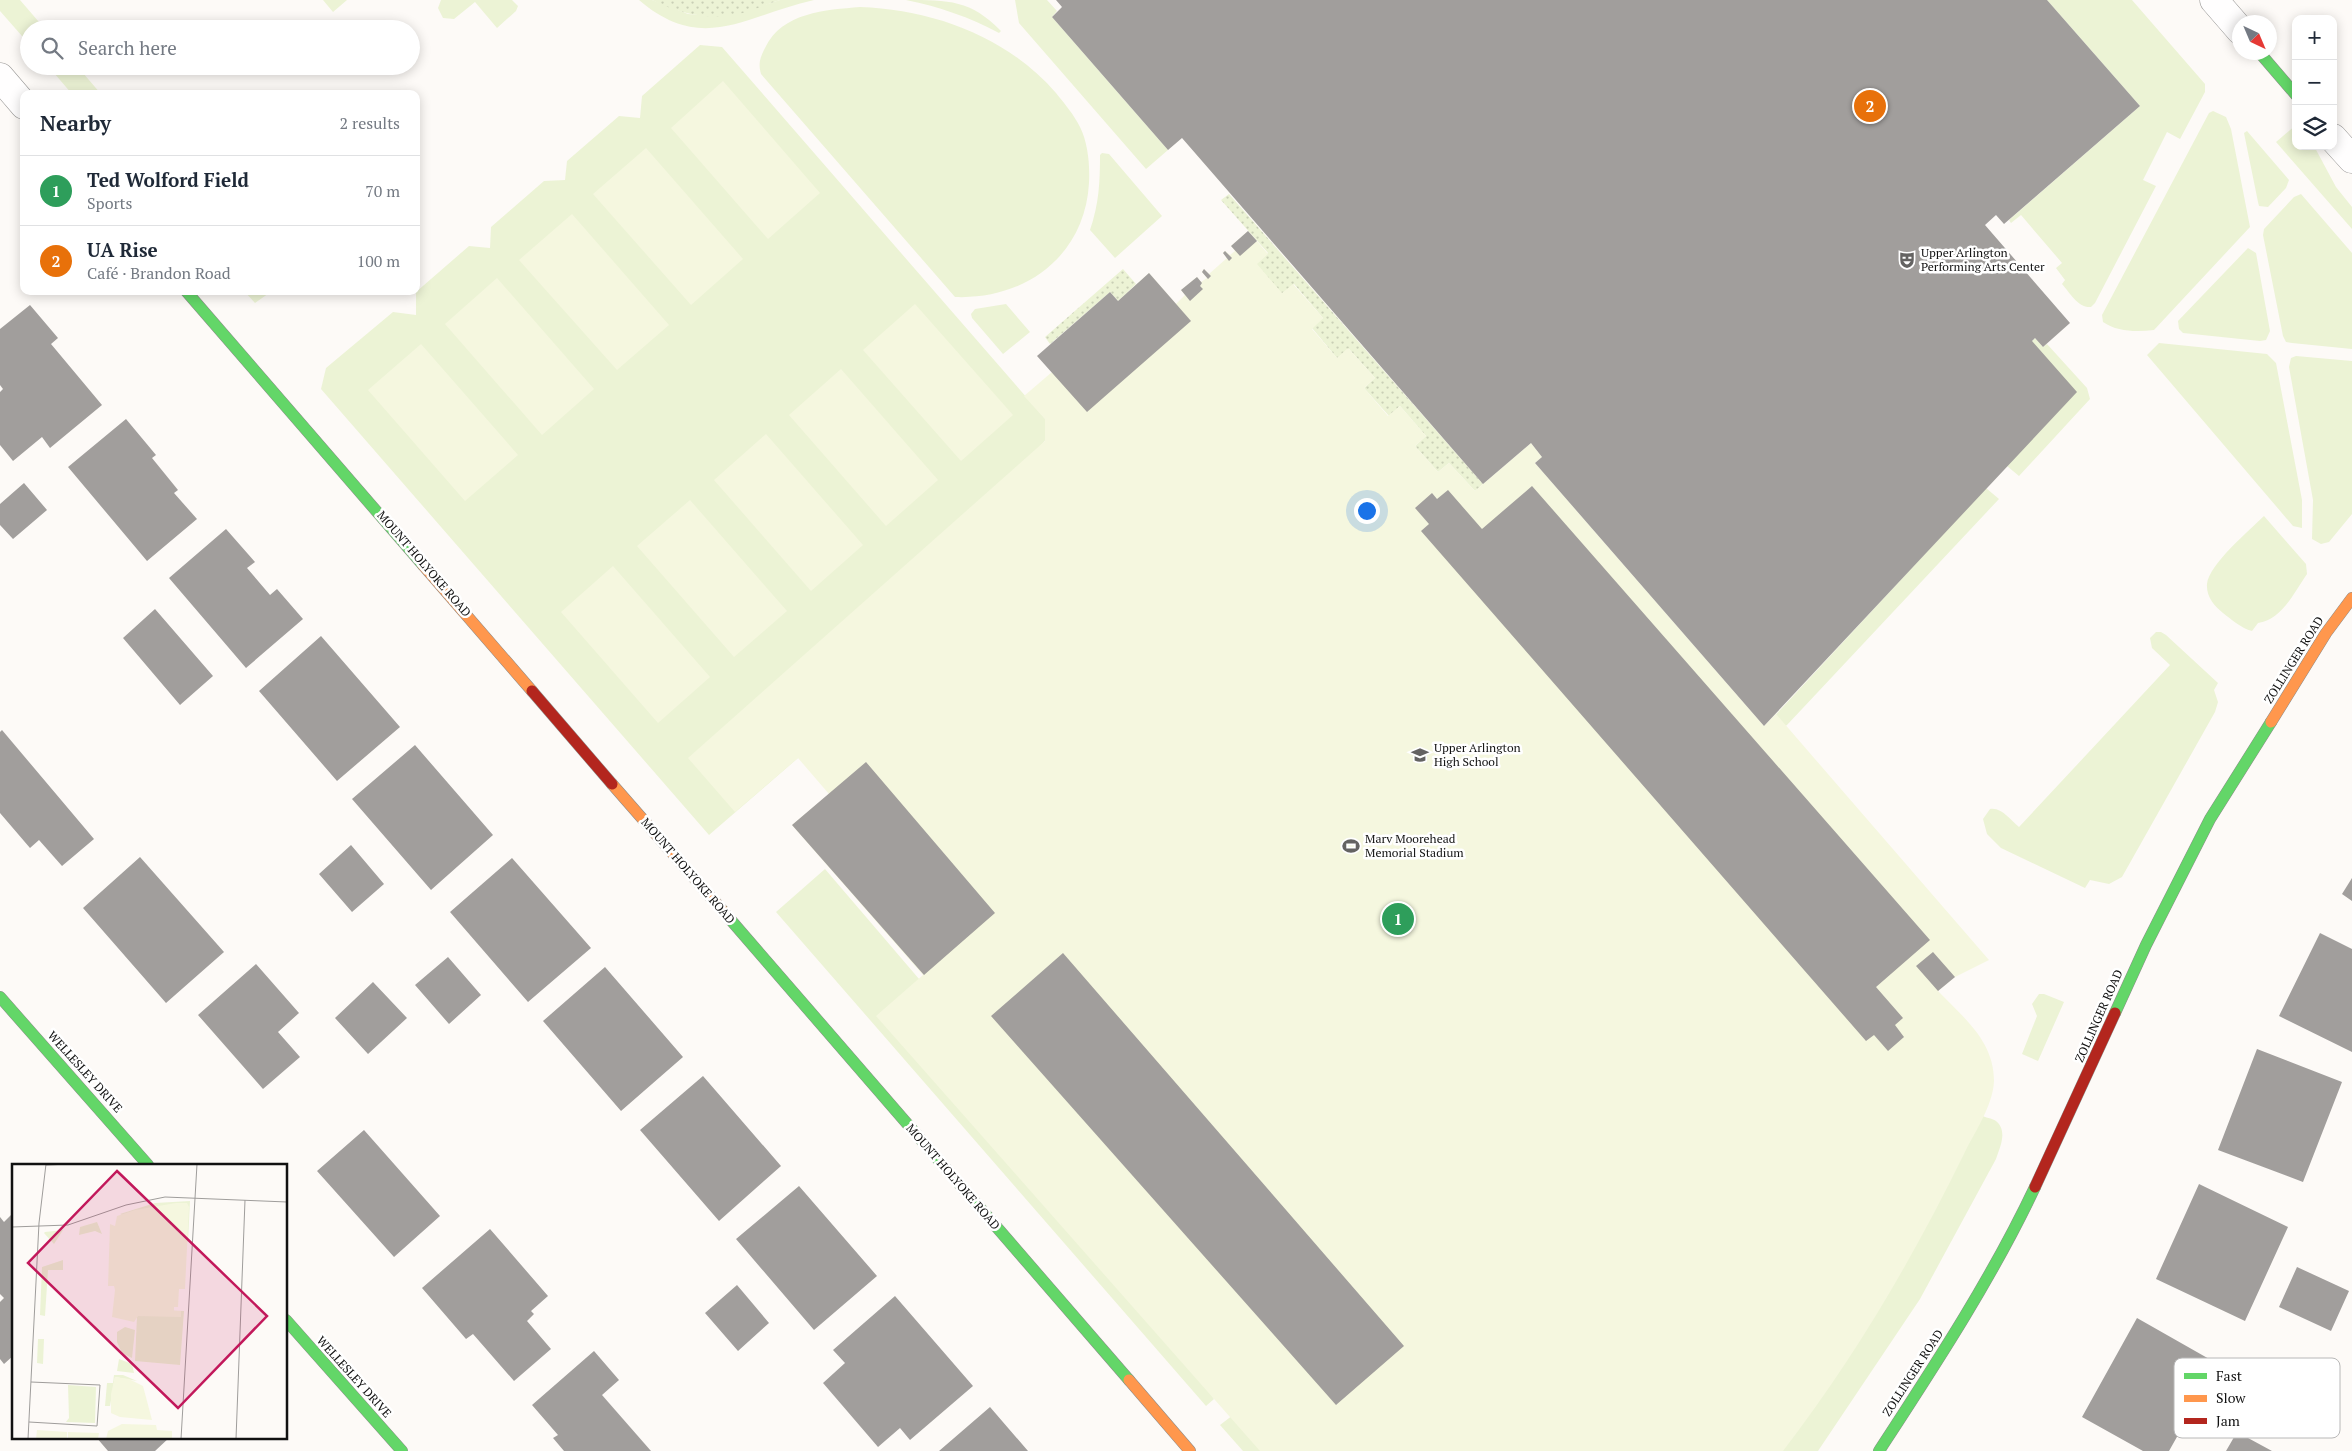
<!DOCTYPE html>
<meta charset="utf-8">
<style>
body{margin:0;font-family:"PT Serif",serif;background:#f6f6f7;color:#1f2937}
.controls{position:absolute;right:15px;top:15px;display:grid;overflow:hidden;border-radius:10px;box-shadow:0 2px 12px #0003}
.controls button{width:45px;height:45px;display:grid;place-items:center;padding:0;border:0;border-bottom:1px solid #e0e1e3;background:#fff;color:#1f2937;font:25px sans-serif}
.compass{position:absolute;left:2232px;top:15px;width:45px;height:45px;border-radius:50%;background:#fff;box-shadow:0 2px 12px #0003;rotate:136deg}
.you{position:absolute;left:1366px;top:510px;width:18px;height:18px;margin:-12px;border:4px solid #fff;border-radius:50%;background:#1a73e8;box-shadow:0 0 0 8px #1a73e833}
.badge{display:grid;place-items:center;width:32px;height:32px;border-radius:50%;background:#2563eb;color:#fff;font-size:16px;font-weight:700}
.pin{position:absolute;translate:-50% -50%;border:2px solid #fff;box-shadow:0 1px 5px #0006}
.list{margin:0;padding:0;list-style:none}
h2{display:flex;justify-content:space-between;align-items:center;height:65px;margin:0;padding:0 20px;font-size:21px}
h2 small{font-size:16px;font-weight:400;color:#747a83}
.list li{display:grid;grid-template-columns:32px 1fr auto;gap:15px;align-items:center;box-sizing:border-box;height:70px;padding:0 20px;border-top:1px solid #e0e1e3}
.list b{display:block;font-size:19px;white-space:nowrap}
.list p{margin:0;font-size:16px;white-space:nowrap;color:#747a83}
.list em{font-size:16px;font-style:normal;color:#747a83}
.icon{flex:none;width:28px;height:28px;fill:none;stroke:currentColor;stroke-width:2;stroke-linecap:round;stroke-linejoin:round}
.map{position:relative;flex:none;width:2352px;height:1451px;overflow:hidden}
.search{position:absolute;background:#fff;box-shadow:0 2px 12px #0003;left:20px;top:20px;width:400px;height:55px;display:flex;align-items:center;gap:12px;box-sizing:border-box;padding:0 18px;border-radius:28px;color:#747a83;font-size:19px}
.panel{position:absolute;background:#fff;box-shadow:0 2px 12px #0003;left:20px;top:90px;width:400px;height:205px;border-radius:10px}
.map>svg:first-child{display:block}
</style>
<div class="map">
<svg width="2352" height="1451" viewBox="0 0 2352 1451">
<defs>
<pattern id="garden-dots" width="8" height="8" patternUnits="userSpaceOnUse" patternTransform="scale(1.25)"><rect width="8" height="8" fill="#ecf3d5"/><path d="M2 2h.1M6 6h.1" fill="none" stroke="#c9cfb6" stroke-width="1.8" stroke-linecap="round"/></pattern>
</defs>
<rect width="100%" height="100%" fill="#fdfaf7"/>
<path fill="#ecf3d5" d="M 0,0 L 20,0 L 45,29 L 29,29 L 29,44 L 0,11 Z
M 323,0 L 347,0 L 333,12 Z
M 441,0 L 512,0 L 518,6 L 516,11 L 497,28 L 475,2 L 454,19 L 443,18 L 438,8 Z
M 639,0 L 652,0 L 688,14 L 714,16 L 737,14 L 780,0 L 814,0 C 746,15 703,55 639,0 Z
M 906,0 C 949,0 971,0 1001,31 L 999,33 C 969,17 940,7 906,0 Z
M 1015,0 L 1047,0 L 1057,11 L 1052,17 L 1168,150 L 1146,169 L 1019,23 Z
M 2047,0 L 2132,0 L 2205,84 L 2205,92 L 2180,139 L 2167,132 L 2143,180 L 2156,186 L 2095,303 L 2091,307 C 2078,308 2070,293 2062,284 L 2065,280 L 2056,268 L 2062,263 L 2021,215 L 2011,223 L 2009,220 L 2140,106 Z
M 860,7 C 934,10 1006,36 1056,93 C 1065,104 1074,115 1080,127 C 1088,143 1090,165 1089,183 C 1085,256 1025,300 955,297 L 761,74 C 758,63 760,58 765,48 C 782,12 826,10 860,7 Z
M 700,45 L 722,47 L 1054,429 L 798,758 L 709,835 L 321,389 L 326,368 L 393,312 L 416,315 L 416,292 L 469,246 L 490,248 L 491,227 L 544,181 L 565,180 L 567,161 L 619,116 L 640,118 L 642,96 Z
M 48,66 L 77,66 L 101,94 L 72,94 Z
M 2213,111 L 2226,117 L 2231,129 L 2250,227 L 2154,330 C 2137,332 2117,332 2103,322 L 2102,315 L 2209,113 Z
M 2296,125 L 2296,146 L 2314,146 L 2336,187 L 2352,207 L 2352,229 L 2276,142 Z
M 2247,131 L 2289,180 L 2286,188 L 2268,207 L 2259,206 L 2258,202 L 2244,133 Z
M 1102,153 L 1109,154 L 1162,216 L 1115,258 L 1090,230 C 1099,204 1100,182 1100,155 Z
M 2301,194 L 2352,253 L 2352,349 L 2292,343 L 2286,342 L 2283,336 L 2263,235 L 2264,229 L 2294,197 Z
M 2248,248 L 2256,253 L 2270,331 L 2266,340 L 2260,341 L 2183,333 L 2179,329 L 2178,321 Z
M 244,291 L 272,291 L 255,303 Z
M 1006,304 L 1030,332 L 1003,354 L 972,318 L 971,314 L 975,309 Z
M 2035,338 L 2043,347 L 2047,344 L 2087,388 L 2090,399 L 2019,476 L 2007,466 L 2032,341 Z
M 2159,343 L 2267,354 L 2276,363 L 2302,500 L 2302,528 L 2293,526 L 2147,355 Z
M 2296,356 L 2352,361 L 2352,514 L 2329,542 L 2321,544 L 2312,539 L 2313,500 L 2289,367 L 2291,358 Z
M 1986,488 L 1999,499 L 1787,725 L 1782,728 L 1768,723 Z
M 2264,516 L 2306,564 L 2307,574 C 2295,591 2282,620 2258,623 L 2252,631 C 2241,628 2232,620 2223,613 C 2214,606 2206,596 2207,584 C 2209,564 2250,530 2264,516 Z
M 2156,632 L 2161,632 L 2166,635 L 2218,683 L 2214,690 L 2218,702 L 2215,712 L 2122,877 L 2109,884 L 2090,880 L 2085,888 L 2001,848 L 1987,834 L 1983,819 L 1990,809 C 2002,807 2010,820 2019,827 L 2170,665 L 2152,648 L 2150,638 Z
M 825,869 L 937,1000 L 1214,1399 L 1206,1406 L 776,912 Z
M 2039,994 L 2044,994 L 2064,1002 L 2038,1061 L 2022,1054 L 2037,1016 L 2032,1004 Z
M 1981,1115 C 1985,1118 1992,1118 1996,1121 C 2008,1131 2000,1147 1996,1159 L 1920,1299 L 1818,1451 L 1753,1451 Z
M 1233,1415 L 1269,1451 L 1243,1451 L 1220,1425 Z"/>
<path fill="url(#garden-dots)" d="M 652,0 L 780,0 C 766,4 753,11 739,14 C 709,21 678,13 652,0 Z
M 1229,194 L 1483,484 L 1475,491 L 1449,463 L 1438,472 L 1415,446 L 1426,436 L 1400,406 L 1389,416 L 1364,388 L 1375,378 L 1349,349 L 1337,358 L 1312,328 L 1323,318 L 1294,284 L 1282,294 L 1256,264 L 1268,253 L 1221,200 Z
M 1123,269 L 1136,284 L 1118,301 L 1110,292 L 1050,344 L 1045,337 Z"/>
<path fill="#f5f7df" d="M 723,81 L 820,193 L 768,239 L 671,128 Z
M 646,148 L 743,259 L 691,305 L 593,194 Z
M 572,214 L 669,325 L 617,370 L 519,260 Z
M 1248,231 L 1268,254 L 1257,264 L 1282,293 L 1293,284 L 1323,318 L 1312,329 L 1337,358 L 1348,348 L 1375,378 L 1364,388 L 1388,416 L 1400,406 L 1426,436 L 1415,446 L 1438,472 L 1449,463 L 1475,491 L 1531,443 L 1542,457 L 1535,463 L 1764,726 L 1776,714 L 1989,960 L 1955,977 L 1938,991 C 1964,1018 1994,1041 1994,1081 C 1993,1106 1974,1133 1964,1154 C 1913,1258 1854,1359 1783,1451 L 1260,1451 L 876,1016 L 923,975 L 792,825 L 829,794 L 798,758 L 735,812 L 688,758 L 1045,441 L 1045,419 L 1024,396 L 1052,372 L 1118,301 L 1149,273 L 1176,304 L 1185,295 L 1181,290 L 1197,277 L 1201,282 L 1207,278 L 1202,272 L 1204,269 L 1209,274 L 1227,258 L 1223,253 L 1225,251 L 1230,255 L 1235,251 L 1231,246 Z
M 497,278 L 594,389 L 542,435 L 445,324 Z
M 915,304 L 1013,415 L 961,461 L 863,350 Z
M 421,344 L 518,455 L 465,501 L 368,390 Z
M 841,369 L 938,480 L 886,526 L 789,415 Z
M 766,434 L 863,545 L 811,591 L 714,480 Z
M 690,500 L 787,611 L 734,657 L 637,546 Z
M 613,566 L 710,677 L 658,723 L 561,612 Z"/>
<path fill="#a19e9c" d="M 1056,0 L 2047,0 L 2140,106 L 2004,224 L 1996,215 L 1985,225 L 2070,323 L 2043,347 L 2035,338 L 2032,341 L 2077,392 L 1764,726 L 1535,463 L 1542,457 L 1531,443 L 1483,484 L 1182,138 L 1168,150 L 1052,17 L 1062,7 Z
M 1248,231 L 1257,241 L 1240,256 L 1231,246 Z
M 1225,251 L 1232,258 L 1229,261 L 1223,253 Z
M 1204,269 L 1211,276 L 1208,279 L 1202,272 Z
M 1149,273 L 1191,321 L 1087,412 L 1037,356 L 1110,292 L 1118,301 Z
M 1197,277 L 1202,283 L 1200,286 L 1203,289 L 1190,301 L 1181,290 Z
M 30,305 L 58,338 L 51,344 L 102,405 L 50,448 L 42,437 L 13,461 L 0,445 L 0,392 L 3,389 L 0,385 L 0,329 Z
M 126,419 L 156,455 L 152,458 L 178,490 L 174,493 L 197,519 L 147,561 L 68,467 Z
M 24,483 L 47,510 L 13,539 L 0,525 L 0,504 Z
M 1532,486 L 1930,940 L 1876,987 L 1903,1018 L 1895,1025 L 1904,1037 L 1888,1051 L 1874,1035 L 1866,1041 L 1421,531 L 1429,524 L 1415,508 L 1432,493 L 1437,499 L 1448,490 L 1482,529 Z
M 226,529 L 255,562 L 247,568 L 270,595 L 277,589 L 303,619 L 246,668 L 169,578 Z
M 155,609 L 213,676 L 180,705 L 123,638 Z
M 321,636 L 400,727 L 337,781 L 259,691 Z
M 2,730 L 94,839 L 62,866 L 39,840 L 30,848 L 0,813 L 0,732 Z
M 415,745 L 493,835 L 431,890 L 352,799 Z
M 866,762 L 995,913 L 924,975 L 792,825 Z
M 351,845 L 384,884 L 352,912 L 319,874 Z
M 140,857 L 224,952 L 166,1003 L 83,908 Z
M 512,858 L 591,948 L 528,1002 L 450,912 Z
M 2352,878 L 2352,901 L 2342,894 Z
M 2320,933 L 2352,949 L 2352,1052 L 2279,1016 Z
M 1933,952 L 1955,977 L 1938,991 L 1916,966 Z
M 1063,953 L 1404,1346 L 1336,1405 L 991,1016 Z
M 448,957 L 481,995 L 449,1024 L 415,985 Z
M 256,964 L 299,1013 L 278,1032 L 300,1057 L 263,1089 L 198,1015 Z
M 605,967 L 683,1057 L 621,1111 L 543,1021 Z
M 373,982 L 407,1018 L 368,1054 L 335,1018 Z
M 2257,1049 L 2342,1082 L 2303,1182 L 2218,1150 Z
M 703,1076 L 781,1166 L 719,1221 L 640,1130 Z
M 364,1130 L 440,1216 L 394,1257 L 317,1171 Z
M 2199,1184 L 2288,1227 L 2245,1321 L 2156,1279 Z
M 799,1186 L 877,1276 L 814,1330 L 736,1239 Z
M 12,1214 L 14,1355 L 4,1364 L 0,1359 L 0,1302 L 4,1298 L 0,1294 L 0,1217 L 4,1222 Z
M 490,1229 L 548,1296 L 531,1311 L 534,1314 L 527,1321 L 551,1349 L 514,1381 L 473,1334 L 466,1339 L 422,1288 Z
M 2297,1267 L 2349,1291 L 2331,1331 L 2279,1307 Z
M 737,1285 L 769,1323 L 738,1351 L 705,1313 Z
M 895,1296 L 973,1386 L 910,1440 L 900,1428 L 878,1447 L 823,1383 L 845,1363 L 833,1350 Z
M 2137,1318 L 2218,1364 L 2169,1451 L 2143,1451 L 2082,1417 Z
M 594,1351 L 619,1380 L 602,1395 L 651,1451 L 564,1451 L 553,1438 L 558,1435 L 532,1405 Z
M 990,1407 L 1028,1451 L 939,1451 Z
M 2237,1432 L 2272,1451 L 2226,1451 Z
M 96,1437 L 170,1437 L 155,1451 L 108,1451 Z"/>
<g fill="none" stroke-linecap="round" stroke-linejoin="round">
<g stroke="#979695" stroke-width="29">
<path id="street" d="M 2214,0 L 2240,30
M 0,77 L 24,105
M 2333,138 L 2352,159"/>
</g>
<g stroke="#8e8d8b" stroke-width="12">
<path id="fast" d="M 2259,52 L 2296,95
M 186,291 L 423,565
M 723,911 L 1129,1380
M 0,997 L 148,1165
M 2115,1013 L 2146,945 L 2210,819 L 2271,722
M 286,1320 L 402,1451
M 1879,1451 C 1935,1365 1991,1280 2035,1187"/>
</g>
<g stroke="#8e8d8b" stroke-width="12">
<path id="slow" d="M 423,565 L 532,691
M 2271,722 L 2326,633 L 2352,598
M 612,784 L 723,911
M 1129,1380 L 1190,1451"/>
</g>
<g stroke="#8e8d8b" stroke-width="12">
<path id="jam" d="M 532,691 L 612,784
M 2035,1187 L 2115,1013"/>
</g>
<use href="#street" stroke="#fffefe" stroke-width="28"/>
<use href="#fast" stroke="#63d668" stroke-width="11"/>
<use href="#slow" stroke="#ff974d" stroke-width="11"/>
<use href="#jam" stroke="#b3261e" stroke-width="11"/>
</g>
<defs>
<g id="theatre-bare" transform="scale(1.35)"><path d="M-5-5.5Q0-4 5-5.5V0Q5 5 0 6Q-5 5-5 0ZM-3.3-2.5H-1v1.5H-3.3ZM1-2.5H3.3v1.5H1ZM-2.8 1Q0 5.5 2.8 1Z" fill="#646362" stroke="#fff" stroke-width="2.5" paint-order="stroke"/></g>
<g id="school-bare" transform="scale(1.35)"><path d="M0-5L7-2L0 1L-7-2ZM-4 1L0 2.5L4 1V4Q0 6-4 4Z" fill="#646362" stroke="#fff" stroke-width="2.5" paint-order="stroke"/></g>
<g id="stadium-bare" transform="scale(1.35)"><path d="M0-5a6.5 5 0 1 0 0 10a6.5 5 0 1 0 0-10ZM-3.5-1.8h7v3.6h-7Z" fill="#646362" stroke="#fff" stroke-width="2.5" paint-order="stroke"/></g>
</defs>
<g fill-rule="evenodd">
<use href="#theatre-bare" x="1907" y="260"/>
<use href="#school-bare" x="1420" y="755"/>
<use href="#stadium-bare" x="1351" y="846"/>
</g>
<g text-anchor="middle" stroke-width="5" stroke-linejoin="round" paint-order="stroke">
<g font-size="12" fill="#111" stroke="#fff" text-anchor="start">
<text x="1921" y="257">Upper Arlington<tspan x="1921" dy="14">Performing Arts Center</tspan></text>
<text x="1434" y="752">Upper Arlington<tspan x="1434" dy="14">High School</tspan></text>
<text x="1365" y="843">Marv Moorehead<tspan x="1365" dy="14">Memorial Stadium</tspan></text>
</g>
<g font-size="12" fill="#111" stroke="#fff">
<text transform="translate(424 564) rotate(49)" y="4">MOUNT HOLYOKE ROAD</text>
<text transform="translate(2294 660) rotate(-58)" y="4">ZOLLINGER ROAD</text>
<text transform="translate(688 871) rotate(49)" y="4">MOUNT HOLYOKE ROAD</text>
<text transform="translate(2099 1016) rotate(-66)" y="4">ZOLLINGER ROAD</text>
<text transform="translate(85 1072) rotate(48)" y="4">WELLESLEY DRIVE</text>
<text transform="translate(953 1177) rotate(49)" y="4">MOUNT HOLYOKE ROAD</text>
<text transform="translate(1913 1373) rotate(-57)" y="4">ZOLLINGER ROAD</text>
<text transform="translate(354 1377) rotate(48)" y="4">WELLESLEY DRIVE</text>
</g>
</g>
<g transform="translate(12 1164)">
<rect width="275" height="275" fill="#fdfaf7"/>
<path d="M 178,37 L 176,78 L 108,50 L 143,39 ZM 85,58 L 90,70 L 83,67 L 67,71 L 68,63 ZM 51,66 L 42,80 L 32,69 L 33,68 ZM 51,96 L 51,106 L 36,106 L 33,152 L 28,151 L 30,103 ZM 143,146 L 172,147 L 168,201 L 123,197 L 125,152 ZM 113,163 L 123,166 L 120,194 L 110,189 L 105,178 L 105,168 ZM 26,175 L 32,175 L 31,200 L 25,199 ZM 107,195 L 120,200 L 122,209 L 105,207 ZM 102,211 L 111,211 L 125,217 L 103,213 L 98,242 L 93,242 L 95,219 L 101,219 ZM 56,221 L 84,223 L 83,259 L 54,258 L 57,254 Z" fill="#ecf3d5"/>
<path d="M 164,39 L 175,39 L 177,43 L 173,125 L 167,125 L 166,143 L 162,143 L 162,147 L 169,147 L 169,153 L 126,152 L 122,158 L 100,153 L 103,126 L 102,122 L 96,122 L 98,60 L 103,62 L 105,52 L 123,46 ZM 103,213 L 117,215 L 131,222 L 140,256 L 108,253 L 99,249 L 99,230 ZM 110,260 L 144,261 L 145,266 L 160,267 L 160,275 L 94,275 L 96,267 ZM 25,266 L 55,268 L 55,275 L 24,275 ZM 56,268 L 87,269 L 86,275 L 56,275 Z" fill="#f5f7df"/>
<path fill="none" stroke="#9f9d9b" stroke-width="1" d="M 34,1 L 58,0M 0,63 L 56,61 L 114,41 L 153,33 L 275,38M 17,258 L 85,262 L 88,221 L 19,218M 16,275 L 27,59 L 34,0M 169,275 L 185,0M 224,275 L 233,36"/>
<path fill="#c2185b" fill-opacity="0.15" stroke="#c2185b" stroke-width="2.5" d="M 105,7 L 255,152 L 166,244 L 16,99 Z"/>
<rect width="275" height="275" fill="none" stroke="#111" stroke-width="2.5"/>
</g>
<rect x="2174" y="1358" width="166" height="80" rx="8" fill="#fff" stroke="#b8b8b8" stroke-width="1"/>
<rect x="2184" y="1373" width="23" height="6" fill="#63d668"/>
<rect x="2184" y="1395" width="23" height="7" fill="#ff974d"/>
<rect x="2184" y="1418" width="23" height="6" fill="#b3261e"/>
<g font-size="14" fill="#111">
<text x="2216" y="1381">Fast</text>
<text x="2216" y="1403">Slow</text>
<text x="2216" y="1426">Jam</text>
</g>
</svg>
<div class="controls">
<button>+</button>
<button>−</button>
<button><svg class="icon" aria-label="layers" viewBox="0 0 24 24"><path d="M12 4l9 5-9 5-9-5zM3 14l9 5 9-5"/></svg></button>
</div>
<svg class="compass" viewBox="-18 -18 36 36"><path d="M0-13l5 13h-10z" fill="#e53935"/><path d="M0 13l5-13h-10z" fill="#747a83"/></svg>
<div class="you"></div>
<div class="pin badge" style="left:1398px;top:919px;background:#2e9e5b">1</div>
<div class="pin badge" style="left:1870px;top:106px;background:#e8710a">2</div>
<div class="search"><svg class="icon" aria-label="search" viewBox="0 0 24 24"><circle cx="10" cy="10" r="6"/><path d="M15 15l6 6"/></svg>Search here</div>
<section class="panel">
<h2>Nearby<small>2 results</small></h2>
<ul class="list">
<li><span class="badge" style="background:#2e9e5b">1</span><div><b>Ted Wolford Field</b><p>Sports</p></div><em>70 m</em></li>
<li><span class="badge" style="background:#e8710a">2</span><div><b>UA Rise</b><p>Café · Brandon Road</p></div><em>100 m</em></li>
</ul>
</section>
</div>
